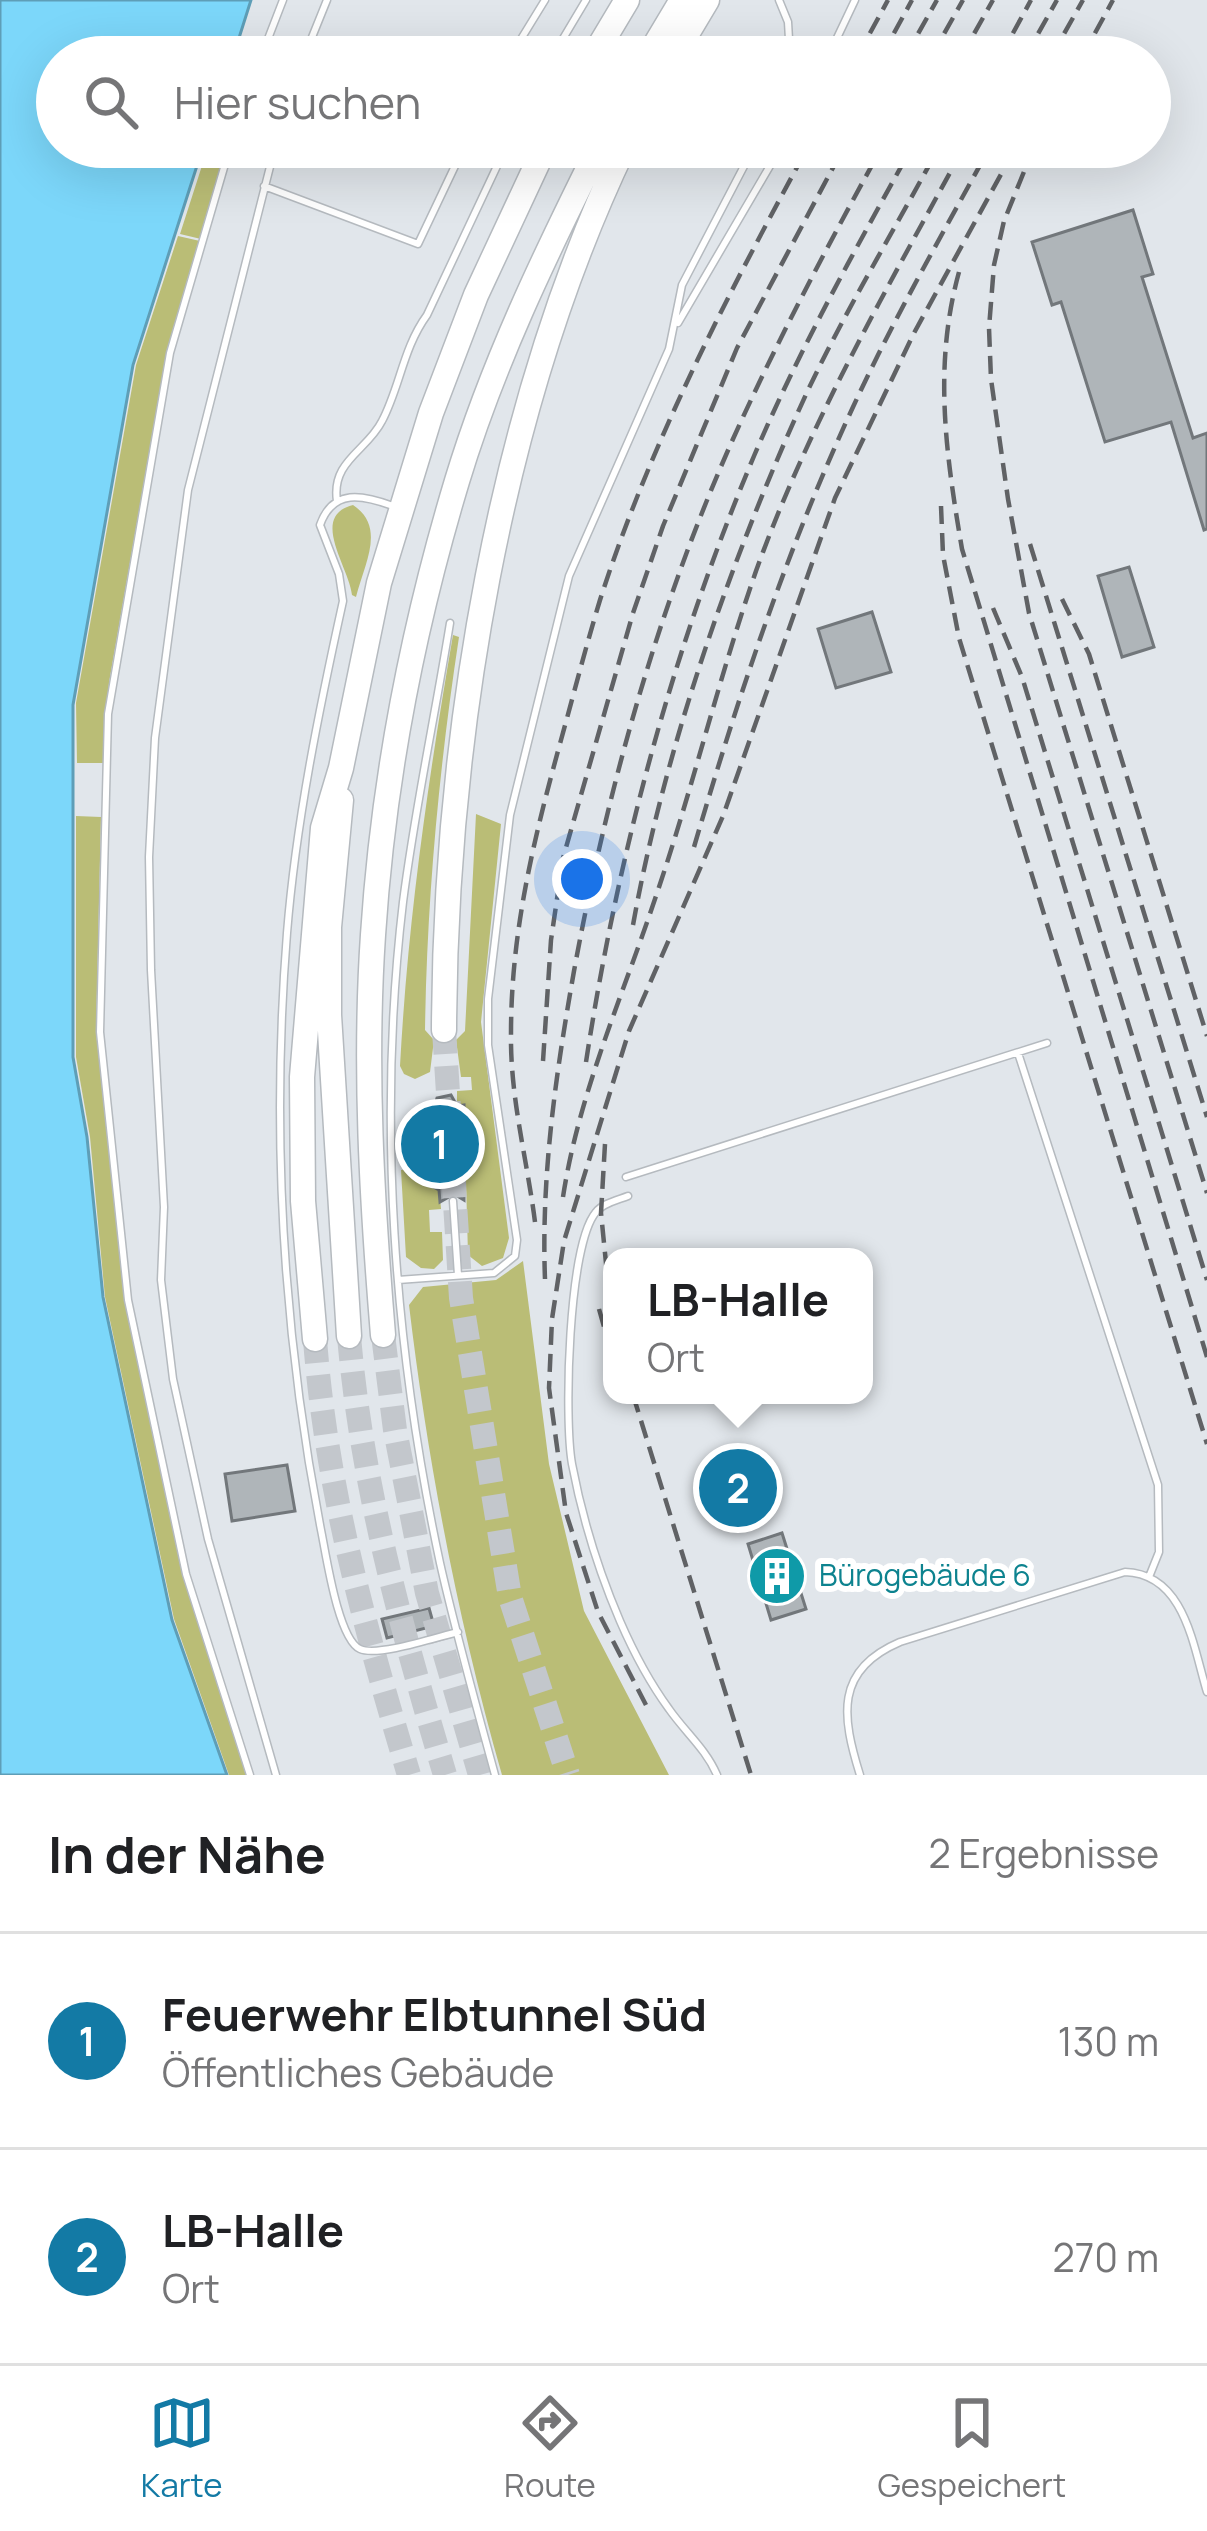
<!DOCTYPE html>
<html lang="de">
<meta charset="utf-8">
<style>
body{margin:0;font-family:Manrope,sans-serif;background:#f6f6f6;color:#202124}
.you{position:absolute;left:582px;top:879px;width:42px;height:42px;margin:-30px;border:9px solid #fff;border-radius:50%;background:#1a73e8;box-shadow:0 0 0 18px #1a73e833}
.badge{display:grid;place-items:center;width:78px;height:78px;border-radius:50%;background:#137aa5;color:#fff;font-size:39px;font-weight:700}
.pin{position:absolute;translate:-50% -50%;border:6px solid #fff;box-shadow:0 3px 12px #0006}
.popup{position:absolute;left:603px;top:1248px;width:270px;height:156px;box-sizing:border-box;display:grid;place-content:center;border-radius:24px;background:#fff;filter:drop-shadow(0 3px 9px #0005);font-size:39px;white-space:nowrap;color:#757577}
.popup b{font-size:45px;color:#202124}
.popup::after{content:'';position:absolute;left:50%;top:100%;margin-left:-24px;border:24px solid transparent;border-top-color:#fff}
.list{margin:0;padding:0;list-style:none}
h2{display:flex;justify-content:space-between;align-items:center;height:156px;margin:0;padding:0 48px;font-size:51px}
h2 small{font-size:39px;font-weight:400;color:#757577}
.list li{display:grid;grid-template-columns:78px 1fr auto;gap:36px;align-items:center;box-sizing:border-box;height:216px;padding:0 48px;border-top:3px solid #e0e0e0}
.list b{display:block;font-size:45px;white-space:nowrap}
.list p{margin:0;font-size:39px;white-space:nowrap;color:#757577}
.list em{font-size:39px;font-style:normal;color:#757577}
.icon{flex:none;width:66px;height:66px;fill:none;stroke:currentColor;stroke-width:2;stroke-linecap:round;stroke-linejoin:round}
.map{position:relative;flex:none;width:1207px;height:1775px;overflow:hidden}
.search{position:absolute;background:#fff;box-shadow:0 12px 48px #0002;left:36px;right:36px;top:36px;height:132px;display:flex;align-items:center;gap:30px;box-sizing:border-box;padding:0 42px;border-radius:66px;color:#757577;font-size:45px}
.sheet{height:588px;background:#fff}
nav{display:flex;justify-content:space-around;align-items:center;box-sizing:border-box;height:168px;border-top:3px solid #e0e0e0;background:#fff;font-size:33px;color:#757577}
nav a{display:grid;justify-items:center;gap:6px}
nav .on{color:#137aa5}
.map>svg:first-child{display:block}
</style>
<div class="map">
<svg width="1207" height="1775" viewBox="0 0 1207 1775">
<rect width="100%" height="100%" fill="#e1e6eb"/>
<path fill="#babd76" d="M 208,147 L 227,147 L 201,239 L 180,234 Z
M 178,236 L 200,241 L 166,356 L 109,683 L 103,763 L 77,763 L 76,703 L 136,365 Z
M 353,505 C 386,527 365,562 356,597 L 352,595 C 349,567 309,516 353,505 Z
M 453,635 L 459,637 C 439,768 427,898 425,1030 L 434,1040 L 430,1072 L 415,1079 L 404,1074 L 400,1066 C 408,918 428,781 453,635 Z
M 476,814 L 501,824 L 481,1022 L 509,1238 L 503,1258 L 482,1266 L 468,1255 L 464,1106 L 457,1106 L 457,1091 L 472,1090 L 471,1077 L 461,1077 L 456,1040 L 465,1031 Z
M 76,816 L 101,817 L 96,1032 L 128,1315 L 184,1574 L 248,1775 L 229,1775 L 174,1619 L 105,1297 L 90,1137 L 76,1057 Z
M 408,1169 L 417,1172 L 422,1181 L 439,1185 L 441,1209 L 429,1210 L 430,1232 L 442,1232 L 443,1260 L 434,1269 L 421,1268 L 406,1257 L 401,1170 Z
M 523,1261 L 549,1464 L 584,1611 L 669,1775 L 502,1775 C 458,1621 428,1464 409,1305 L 423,1287 L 496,1280 Z"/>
<path fill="#7cd7fa" stroke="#5e9eb7" stroke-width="3" d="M 0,0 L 251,0 L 233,57 L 57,57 L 57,147 L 203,147 L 133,365 L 73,705 L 73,1057 L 87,1137 L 103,1297 L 172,1620 L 227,1775 L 0,1775 Z"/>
<path fill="#afb5b9" stroke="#72777b" stroke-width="3" d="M 1133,210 L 1153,274 L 1142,277 L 1193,438 L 1207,433 L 1207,529 L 1204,530 L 1171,422 L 1105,442 L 1061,302 L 1052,305 L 1032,242 Z
M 1129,567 L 1154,647 L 1122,657 L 1098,576 Z
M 872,612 L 891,672 L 836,688 L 818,629 Z
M 451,1095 L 457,1106 L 464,1105 L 464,1200 L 454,1194 L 440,1202 L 439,1190 L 422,1181 L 417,1172 L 414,1113 L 433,1112 L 437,1098 Z
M 746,1454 L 764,1512 L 729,1523 L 712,1464 Z
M 287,1465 L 295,1511 L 232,1521 L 225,1474 Z
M 782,1533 L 806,1609 L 771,1620 L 748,1544 Z
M 429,1608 L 434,1626 L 387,1638 L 382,1619 Z"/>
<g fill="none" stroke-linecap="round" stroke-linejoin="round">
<path stroke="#c3c7cc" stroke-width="24" stroke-dasharray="24 12" stroke-linecap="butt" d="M 444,1030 L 461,1298 L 510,1597 L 568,1775
M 383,1335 L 395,1430 L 427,1593 L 480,1775
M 349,1336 C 362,1488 402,1630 445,1775
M 315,1339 C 326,1489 366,1632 409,1775"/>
<g stroke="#b5babf" stroke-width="9">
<path id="service" d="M 779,0 L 788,22 L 790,57
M 261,57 L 283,0
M 304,57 L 327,0
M 510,57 L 545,0
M 552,57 L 586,0
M 828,57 L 855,0
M 230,147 L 170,353 L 108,714 L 100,1032 L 128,1300 L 186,1574 L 250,1775
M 275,147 L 188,490 L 155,738 L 149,857 L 151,970 L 164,1207 L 161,1280 L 173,1379 L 208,1539 L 276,1775
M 264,186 L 418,244 L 464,147
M 678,323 L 781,147
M 337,501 C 331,461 367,451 382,421 C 400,387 403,348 427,315 L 506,147
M 393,506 C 363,495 333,488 320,525 L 339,574 L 343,601 C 319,710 296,822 287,933 C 271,1133 283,1334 321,1530 C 326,1554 338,1639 360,1649 C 378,1657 437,1637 458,1632
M 450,623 C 435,716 415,808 403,902 C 377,1121 394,1348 440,1563 C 456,1634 476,1705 495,1775
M 1018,1053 L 1158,1485 L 1159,1552 L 1149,1577
M 626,1177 L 1047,1043
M 628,1196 C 618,1200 603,1203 596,1212 C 568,1245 564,1419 572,1464 C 582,1517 599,1572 620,1621 C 633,1651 650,1683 669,1709 C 685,1732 706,1749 717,1775
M 453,1201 L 458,1275
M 398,1280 L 494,1273 L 515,1256 L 517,1240 L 488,1045 L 488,999 L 510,815 L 569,576 L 669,349 L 682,285 L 754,147
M 860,1775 C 842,1717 834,1670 900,1642 L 1125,1572 C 1185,1574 1193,1646 1207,1692"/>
</g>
<g stroke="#b5babf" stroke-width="27">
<path id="motorway" d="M 593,57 L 627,0
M 648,57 L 682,0
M 673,57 L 707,0
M 341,800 L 329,927 L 329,1015 L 349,1336
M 444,1030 C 445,741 499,408 624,147
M 383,1335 C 372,1202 364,1068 373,935 C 383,782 413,627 457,481 C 492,365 545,255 599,147
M 315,1339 L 303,1201 L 302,1077 L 323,828 L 341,768 L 379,583 L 431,413 L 476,295 L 545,147"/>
</g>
<use href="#service" stroke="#fff" stroke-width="6"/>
<use href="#motorway" stroke="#fff" stroke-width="24"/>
<path stroke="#606265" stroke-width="4.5" stroke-dasharray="18 9" stroke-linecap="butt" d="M 857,57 L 888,0
M 881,57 L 912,0
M 905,57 L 937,0
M 931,57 L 963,0
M 961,57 L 993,0
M 1000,57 L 1031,0
M 1025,57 L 1057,0
M 1051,57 L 1083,0
M 1082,57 L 1113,0
M 1034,147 L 1004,221 L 994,265 L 989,328 L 991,379 L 1008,499 L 1029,613 L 1207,1193
M 959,272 C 933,366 946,455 962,549 L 1207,1357
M 941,506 L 943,555 L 959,638 L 1207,1444
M 1030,544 L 1207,1117
M 1062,599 L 1089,654 L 1207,1036
M 993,608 L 1022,677 L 1207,1280
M 694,847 C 738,697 787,549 853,407 C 894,318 943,233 990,147
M 633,925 C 665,747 733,552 809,388 C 848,306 896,227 939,147
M 543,1061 L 551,940 L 563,858 L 633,613 L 663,526 L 737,348 L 844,147
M 586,1062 C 618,854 672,651 754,456 C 799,350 856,248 912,147
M 605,1144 L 601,1213 L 612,1323
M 563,1197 C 579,1092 624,993 657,893 C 693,787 719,677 756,571 C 809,423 889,285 964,147
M 535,1222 C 527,1159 510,1098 511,1033 C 511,931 534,838 561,740 C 574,693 586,646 600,600 C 651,441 729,292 808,147
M 545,1279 C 541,1175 556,1073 574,971 C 607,791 658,607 733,439 C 778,339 829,243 882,147
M 599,1309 L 612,1355
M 633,1395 L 751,1775
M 646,1705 L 598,1612 L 566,1513 L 549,1388 L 552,1319 L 564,1241 L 629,1031 L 723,816 L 835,498 L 914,333 L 1016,147"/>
</g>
<defs>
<g id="building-disc" transform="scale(3)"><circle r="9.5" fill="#0f9aa8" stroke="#fff"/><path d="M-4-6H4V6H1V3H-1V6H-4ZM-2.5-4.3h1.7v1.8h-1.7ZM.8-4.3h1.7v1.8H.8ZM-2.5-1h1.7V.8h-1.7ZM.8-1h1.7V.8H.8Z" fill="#fff"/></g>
</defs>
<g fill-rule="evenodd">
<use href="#building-disc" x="777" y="1576"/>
</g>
<g text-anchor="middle" stroke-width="12" stroke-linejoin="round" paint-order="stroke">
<g font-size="30" fill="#0d838f" stroke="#fff" text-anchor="start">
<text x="819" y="1586">Bürogebäude 6</text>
</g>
</g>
</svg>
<div class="you"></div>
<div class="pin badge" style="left:440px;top:1144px">1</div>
<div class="pin badge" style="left:738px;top:1488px">2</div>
<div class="popup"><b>LB-Halle</b>Ort</div>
<div class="search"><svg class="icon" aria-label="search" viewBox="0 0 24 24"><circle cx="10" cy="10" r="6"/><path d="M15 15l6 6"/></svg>Hier suchen</div>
</div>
<section class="sheet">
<h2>In der Nähe<small>2 Ergebnisse</small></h2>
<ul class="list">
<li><span class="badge">1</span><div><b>Feuerwehr Elbtunnel Süd</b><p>Öffentliches Gebäude</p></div><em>130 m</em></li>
<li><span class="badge">2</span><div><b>LB-Halle</b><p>Ort</p></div><em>270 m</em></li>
</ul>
</section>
<nav>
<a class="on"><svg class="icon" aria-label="map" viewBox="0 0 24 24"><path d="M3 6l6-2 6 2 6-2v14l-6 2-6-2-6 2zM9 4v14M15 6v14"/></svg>Karte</a>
<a><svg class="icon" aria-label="directions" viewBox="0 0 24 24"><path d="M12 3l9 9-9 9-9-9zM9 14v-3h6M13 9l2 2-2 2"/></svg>Route</a>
<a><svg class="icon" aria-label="saved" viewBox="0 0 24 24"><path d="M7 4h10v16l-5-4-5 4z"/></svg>Gespeichert</a>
</nav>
